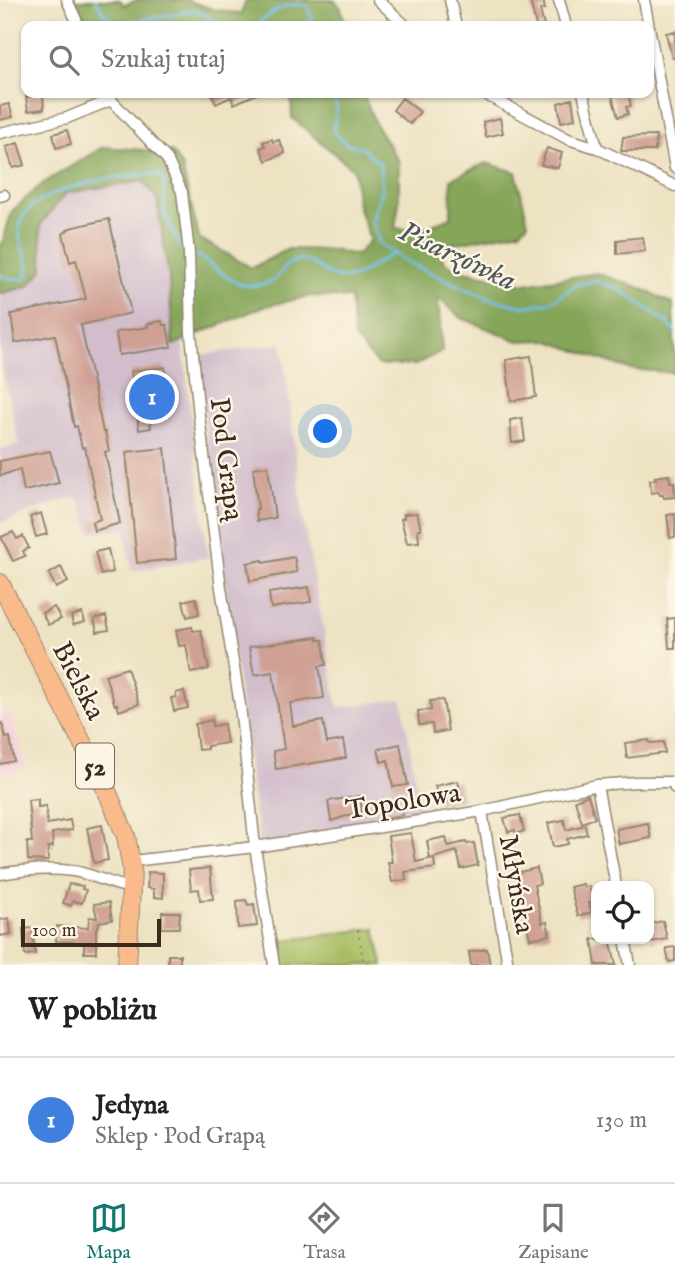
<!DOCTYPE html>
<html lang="pl">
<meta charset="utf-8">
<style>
body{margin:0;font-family:"IM FELL English",serif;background:#f6f6f6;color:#222}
.controls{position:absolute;right:21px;bottom:21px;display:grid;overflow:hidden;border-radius:14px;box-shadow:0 2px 5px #0004}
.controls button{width:63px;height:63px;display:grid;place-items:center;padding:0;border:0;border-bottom:2px solid #e0e0e0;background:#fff;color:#222;font:35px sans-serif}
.scale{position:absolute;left:21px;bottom:18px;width:140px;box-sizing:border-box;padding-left:7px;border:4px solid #3b2a1e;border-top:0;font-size:19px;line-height:24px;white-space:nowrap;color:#3b2a1e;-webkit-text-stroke:5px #fcf5e5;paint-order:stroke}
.you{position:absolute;left:326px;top:432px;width:24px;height:24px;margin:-18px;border:5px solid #fff;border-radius:50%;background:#1a73e8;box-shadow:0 0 0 10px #1a73e833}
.badge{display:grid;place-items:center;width:46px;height:46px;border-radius:50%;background:#0f766e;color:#fff;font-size:23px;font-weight:700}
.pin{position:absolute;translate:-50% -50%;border:4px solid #fff;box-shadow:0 2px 7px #0006}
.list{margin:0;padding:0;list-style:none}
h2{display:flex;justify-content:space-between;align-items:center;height:91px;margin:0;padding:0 28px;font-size:30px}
h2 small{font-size:23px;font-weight:400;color:#767676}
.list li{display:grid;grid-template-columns:46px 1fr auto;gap:21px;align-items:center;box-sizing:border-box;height:126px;padding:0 28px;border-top:2px solid #e0e0e0}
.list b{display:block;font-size:26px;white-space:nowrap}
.list p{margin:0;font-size:23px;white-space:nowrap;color:#767676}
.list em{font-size:23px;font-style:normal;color:#767676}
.icon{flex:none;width:38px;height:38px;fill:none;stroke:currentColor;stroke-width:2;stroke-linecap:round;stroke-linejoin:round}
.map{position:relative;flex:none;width:675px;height:965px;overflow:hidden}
.search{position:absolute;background:#fff;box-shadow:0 2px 5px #0004;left:21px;right:21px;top:21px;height:77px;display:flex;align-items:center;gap:18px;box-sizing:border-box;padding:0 24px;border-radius:14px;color:#767676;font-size:26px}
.sheet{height:217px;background:#fff}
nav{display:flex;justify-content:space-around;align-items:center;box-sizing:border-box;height:98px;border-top:2px solid #e0e0e0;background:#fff;font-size:19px;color:#767676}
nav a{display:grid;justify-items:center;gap:4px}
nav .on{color:#0f766e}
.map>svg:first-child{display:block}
</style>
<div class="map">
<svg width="675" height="965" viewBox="0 0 675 965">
<rect width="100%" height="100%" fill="#fcf5e5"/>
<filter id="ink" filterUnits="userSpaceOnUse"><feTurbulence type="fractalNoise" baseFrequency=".0143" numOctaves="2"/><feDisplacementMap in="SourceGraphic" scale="14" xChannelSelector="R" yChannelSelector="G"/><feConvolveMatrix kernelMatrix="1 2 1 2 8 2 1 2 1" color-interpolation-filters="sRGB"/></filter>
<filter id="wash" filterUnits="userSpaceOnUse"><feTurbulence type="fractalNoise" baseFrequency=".00686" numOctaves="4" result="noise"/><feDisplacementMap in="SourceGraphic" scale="28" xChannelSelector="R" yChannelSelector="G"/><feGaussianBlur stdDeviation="1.57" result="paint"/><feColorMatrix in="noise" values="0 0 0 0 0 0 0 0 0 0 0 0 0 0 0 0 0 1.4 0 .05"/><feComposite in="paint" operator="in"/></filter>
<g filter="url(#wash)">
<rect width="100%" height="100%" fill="#ede2c2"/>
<path fill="#f5cfdb" d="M 10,713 L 26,769 L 0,774 L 0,715 Z"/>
<path fill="#d1bdcc" d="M 143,181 L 157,199 L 169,277 L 173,344 L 182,341 L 208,557 L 132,571 L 125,529 L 91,533 L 80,500 L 72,497 L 0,523 L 0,450 L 19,444 L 0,359 L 0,294 L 28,286 L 42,271 L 40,225 L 66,193 Z
M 282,343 L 304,525 L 338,708 L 402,699 L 421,816 L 259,844 L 196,356 Z"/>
<path fill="#a7be63" stroke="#717440" stroke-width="2" d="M 375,928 L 383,965 L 283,965 L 280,941 Z"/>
<path fill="#85a559" stroke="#60683c" stroke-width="2" d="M 75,0 L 120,0 L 124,5 L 138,0 L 187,0 L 212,9 L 241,14 L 246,0 L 334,0 L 341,8 L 346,26 L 87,26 Z
M 291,93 L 363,93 L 375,123 L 399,162 L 399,202 L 395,228 L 420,231 L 451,217 L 451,179 L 486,163 L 516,172 L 528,223 L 520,231 L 446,245 L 442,261 L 459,270 L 525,284 L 597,273 L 638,287 L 673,304 L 675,373 L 629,369 L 546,340 L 518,341 L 461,318 L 438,298 L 442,351 L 415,365 L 378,365 L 354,338 L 350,298 L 310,296 L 262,307 L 173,345 L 169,277 L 157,199 L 143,181 L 66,193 L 40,225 L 43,270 L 28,286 L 0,294 L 0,250 L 12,211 L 42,184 L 103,147 L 172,152 L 182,167 L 199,238 L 252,268 L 288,249 L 331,250 L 357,255 L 370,240 L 357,202 L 354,170 L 292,118 Z"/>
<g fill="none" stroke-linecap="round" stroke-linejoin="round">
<path stroke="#71c0ec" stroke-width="2.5" d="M 96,0 L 105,15 L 118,24 L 196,10 L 226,26
M 255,26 C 272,13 285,0 308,6 L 312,20 L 311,26
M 333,93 L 337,108 L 333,131 L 345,143 L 362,148 L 380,163 L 382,188 L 372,221 L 380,244 L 409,263 L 487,298 L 524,307 L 551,302 L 576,285 L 594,281 L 619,289 L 668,323 L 675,332
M 193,253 C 215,264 231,290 259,285 C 263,284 270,283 274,280 C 282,274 285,262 297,260 C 312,258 323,274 336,277 C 360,283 374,260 394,254
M 0,274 L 6,278 L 24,279 L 27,276 C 31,257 15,243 20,224 C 27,188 130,171 161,175 L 165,183 L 164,215 C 173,226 174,238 182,249"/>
</g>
<g id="blocks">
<path fill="#d0a094" d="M 530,0 L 543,0 L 545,9 L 540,10 L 544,26 L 536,26 Z
M 675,31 L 675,58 L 672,58 L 666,33 Z
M 217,93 L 259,93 L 234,104 L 231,97 L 216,104 L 212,95 Z
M 628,93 L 631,106 L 626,107 L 628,114 L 618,117 L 612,96 Z
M 43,95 L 44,109 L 28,111 L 26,97 Z
M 402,98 L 420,112 L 410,124 L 393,110 Z
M 572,99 L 575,119 L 561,122 L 558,103 Z
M 9,104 L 13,117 L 0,120 L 0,106 Z
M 500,118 L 503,133 L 486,137 L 483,122 Z
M 67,130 L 71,144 L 56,148 L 53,134 Z
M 656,136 L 655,151 L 621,151 L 623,137 Z
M 272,139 L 273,142 L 279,140 L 285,153 L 266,161 L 260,148 L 265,146 L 263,142 Z
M 18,143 L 25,165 L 13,168 L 6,147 Z
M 547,148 L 562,153 L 558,168 L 541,165 Z
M 109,219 L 131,313 L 81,325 L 103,432 L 105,432 L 109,451 L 105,452 L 120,523 L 94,531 L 92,522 L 100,519 L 85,447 L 82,448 L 77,426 L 74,427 L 55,335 L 15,343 L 11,314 L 86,299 L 76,260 L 70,262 L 63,234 L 70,228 Z
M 643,237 L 645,251 L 617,254 L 617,240 Z
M 162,321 L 163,325 L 167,325 L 171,347 L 119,355 L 116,332 L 148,327 L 147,324 Z
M 531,356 L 536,397 L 511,401 L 506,360 Z
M 165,367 L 170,407 L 155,409 L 156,419 L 150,420 L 151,428 L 139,430 L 131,371 Z
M 522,418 L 525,441 L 512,443 L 510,420 Z
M 165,448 L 176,559 L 137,563 L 126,452 Z
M 50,451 L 59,483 L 24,491 L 20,469 L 0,476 L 0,461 Z
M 268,466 L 275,518 L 257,521 L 256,509 L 258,509 L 253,468 Z
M 669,475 L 670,482 L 674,482 L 675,497 L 664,498 L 663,495 L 660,495 L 659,492 L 651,493 L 650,480 L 656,479 L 655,477 Z
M 41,513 L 47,534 L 36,537 L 30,517 Z
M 417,513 L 421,529 L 418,529 L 419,542 L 407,543 L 401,519 L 404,518 L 404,514 Z
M 675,514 L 675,537 L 670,538 L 667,515 Z
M 13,532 L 17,539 L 23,536 L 29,548 L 23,551 L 25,556 L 13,561 L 1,537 Z
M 108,549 L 113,572 L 101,575 L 95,552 Z
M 294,557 L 297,572 L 250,581 L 247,563 L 263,560 L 263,563 Z
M 61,567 L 68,582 L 56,588 L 49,574 Z
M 309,587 L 311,602 L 271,608 L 269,593 Z
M 196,598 L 199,614 L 187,617 L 183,601 Z
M 54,607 L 61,619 L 48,625 L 42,613 Z
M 82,613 L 85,622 L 73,625 L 71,616 Z
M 106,616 L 109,630 L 97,632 L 94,619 Z
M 675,618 L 675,648 L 669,648 L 667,619 Z
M 192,627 L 193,631 L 201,630 L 209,669 L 191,673 L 186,645 L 179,646 L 176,630 Z
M 317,637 L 318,640 L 323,640 L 326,665 L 319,666 L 324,698 L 290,703 L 293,726 L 323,721 L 327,743 L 343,740 L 346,758 L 276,769 L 273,751 L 284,749 L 273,672 L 254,675 L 249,647 Z
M 127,668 L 139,704 L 119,711 L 117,704 L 115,705 L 105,675 Z
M 184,691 L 188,708 L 174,711 L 171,698 L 176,697 L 176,693 Z
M 443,700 L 448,731 L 433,733 L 432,724 L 419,725 L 418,711 L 431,710 L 430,701 Z
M 212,720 L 212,726 L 224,724 L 227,743 L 207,746 L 207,749 L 198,750 L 195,724 Z
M 2,723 L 6,738 L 10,737 L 14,761 L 0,764 L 0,724 Z
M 649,740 L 650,743 L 664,742 L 665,753 L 627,758 L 625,743 Z
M 400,744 L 408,785 L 393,787 L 388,760 L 381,762 L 378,749 Z
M 458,781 L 462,799 L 439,803 L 435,786 Z
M 588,795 L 595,818 L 582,823 L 575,800 Z
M 360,796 L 362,811 L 331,821 L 328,801 Z
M 38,799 L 38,807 L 46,806 L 47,824 L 70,820 L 72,830 L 52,833 L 53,847 L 48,847 L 48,861 L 28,860 L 27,842 L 32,842 L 28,800 Z
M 402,808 L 403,815 L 380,819 L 379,812 Z
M 520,815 L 524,831 L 516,834 L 515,830 L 508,832 L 504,818 Z
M 564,820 L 566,830 L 585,825 L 587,834 L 567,839 L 568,844 L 553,847 L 548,823 Z
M 648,823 L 651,838 L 619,844 L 616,829 Z
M 102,825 L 108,860 L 94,863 L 87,828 Z
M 411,833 L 416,862 L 434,858 L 435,868 L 405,872 L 406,880 L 392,882 L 388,862 L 392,862 L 388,836 Z
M 446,837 L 448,846 L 466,842 L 467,844 L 474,843 L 478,865 L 461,869 L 457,851 L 430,859 L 427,841 Z
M 210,868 L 213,899 L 200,900 L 199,889 L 191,890 L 189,870 Z
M 537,868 L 540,884 L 534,885 L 542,923 L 547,922 L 550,935 L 530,939 L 515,873 Z
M 148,872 L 163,873 L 163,898 L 154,897 L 154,889 L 147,888 Z
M 69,884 L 83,886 L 82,889 L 86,890 L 82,903 L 73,901 L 71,906 L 63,903 Z
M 583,884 L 584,888 L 589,886 L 593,902 L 589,903 L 592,912 L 578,916 L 570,887 Z
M 246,900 L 248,905 L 254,904 L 257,926 L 238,928 L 237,901 Z
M 109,902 L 112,920 L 99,922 L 98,928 L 96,928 L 96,953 L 84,953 L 84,942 L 56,941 L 57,926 L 88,928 L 89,917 L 97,918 L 94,904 Z
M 162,912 L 180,912 L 179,928 L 162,928 Z
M 9,918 L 11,934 L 0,936 L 0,920 Z
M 663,921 L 667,939 L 651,942 L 649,924 Z
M 32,928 L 35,954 L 25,955 L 23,929 Z
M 592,939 L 610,939 L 616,965 L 596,965 Z
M 675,947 L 675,961 L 669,962 L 666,948 Z
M 487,949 L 490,965 L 471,965 L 469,952 Z
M 168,955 L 180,955 L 180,965 L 168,965 Z"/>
</g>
</g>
<g filter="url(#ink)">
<use href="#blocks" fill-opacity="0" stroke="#948670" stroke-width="2"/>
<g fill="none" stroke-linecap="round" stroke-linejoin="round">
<g stroke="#948670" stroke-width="13">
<path id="street" d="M 67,0 L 79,26
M 378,0 L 406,26
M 450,0 L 456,26
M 559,0 L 566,26
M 644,0 L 675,168
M 108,93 L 111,100 L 167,159 L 182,192 L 189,253 L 191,333 L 199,416 L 221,588 L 240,705 L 255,847 L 274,965
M 483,93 L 568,139 L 597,148 L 675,186
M 583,93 L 597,148
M 0,133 L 67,118 L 111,100
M 0,196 L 4,195
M 597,785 L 616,886
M 482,811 L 508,965
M 132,861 L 255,847 L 482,811 L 597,785 L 637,782 L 674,782 L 675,788
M 0,874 C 23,870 49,868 73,871 C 93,874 111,885 132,888
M 625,939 L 630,965"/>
</g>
<g stroke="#948670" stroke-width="20">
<path id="primary" d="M 0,583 L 106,789 L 126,836 L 132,870 L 127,965"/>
</g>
<path stroke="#948670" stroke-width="2" stroke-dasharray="2 5" stroke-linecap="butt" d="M 358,930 L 364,965"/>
<use href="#street" stroke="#fff" stroke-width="10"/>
<use href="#primary" stroke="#fabb8c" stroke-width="18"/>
</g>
</g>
<g text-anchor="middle" stroke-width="5" stroke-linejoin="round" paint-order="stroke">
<rect fill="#fcf5e5" stroke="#75675a" stroke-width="2" x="76" y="743.5" width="38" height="45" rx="5"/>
<g font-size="26" font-weight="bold" fill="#3b2a1e">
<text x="95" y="775">52</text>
</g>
<g font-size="28" fill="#3b2a1e" stroke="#fcf5e5">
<text transform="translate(228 459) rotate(83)" y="10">Pod Grapą</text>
<text transform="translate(80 680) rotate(63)" y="10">Bielska</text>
<text transform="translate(403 800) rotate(-9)" y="10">Topolowa</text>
<text transform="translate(518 884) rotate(80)" y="10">Młyńska</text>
</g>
<g font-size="30" font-style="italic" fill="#4b575c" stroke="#fcf5e5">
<text transform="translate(458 255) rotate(25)" y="10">Pisarzówka</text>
</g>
</g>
</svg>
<div class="controls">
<button><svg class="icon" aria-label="locate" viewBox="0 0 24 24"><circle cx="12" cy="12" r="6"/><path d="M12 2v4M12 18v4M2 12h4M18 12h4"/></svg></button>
</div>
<div class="scale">100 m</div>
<div class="you"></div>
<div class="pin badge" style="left:152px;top:397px;background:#3f7fe0">1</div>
<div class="search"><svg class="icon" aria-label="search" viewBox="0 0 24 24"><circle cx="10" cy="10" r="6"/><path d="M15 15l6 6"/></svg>Szukaj tutaj</div>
</div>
<section class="sheet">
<h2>W pobliżu<small></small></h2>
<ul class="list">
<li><span class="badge" style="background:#3f7fe0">1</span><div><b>Jedyna</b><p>Sklep · Pod Grapą</p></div><em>130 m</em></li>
</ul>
</section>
<nav>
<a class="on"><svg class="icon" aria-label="map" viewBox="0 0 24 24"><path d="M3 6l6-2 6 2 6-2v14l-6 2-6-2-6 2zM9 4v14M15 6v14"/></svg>Mapa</a>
<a><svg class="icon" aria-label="directions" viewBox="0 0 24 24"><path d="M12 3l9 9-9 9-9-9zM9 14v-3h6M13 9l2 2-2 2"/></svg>Trasa</a>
<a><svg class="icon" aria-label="saved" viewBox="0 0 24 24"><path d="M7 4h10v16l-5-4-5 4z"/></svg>Zapisane</a>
</nav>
